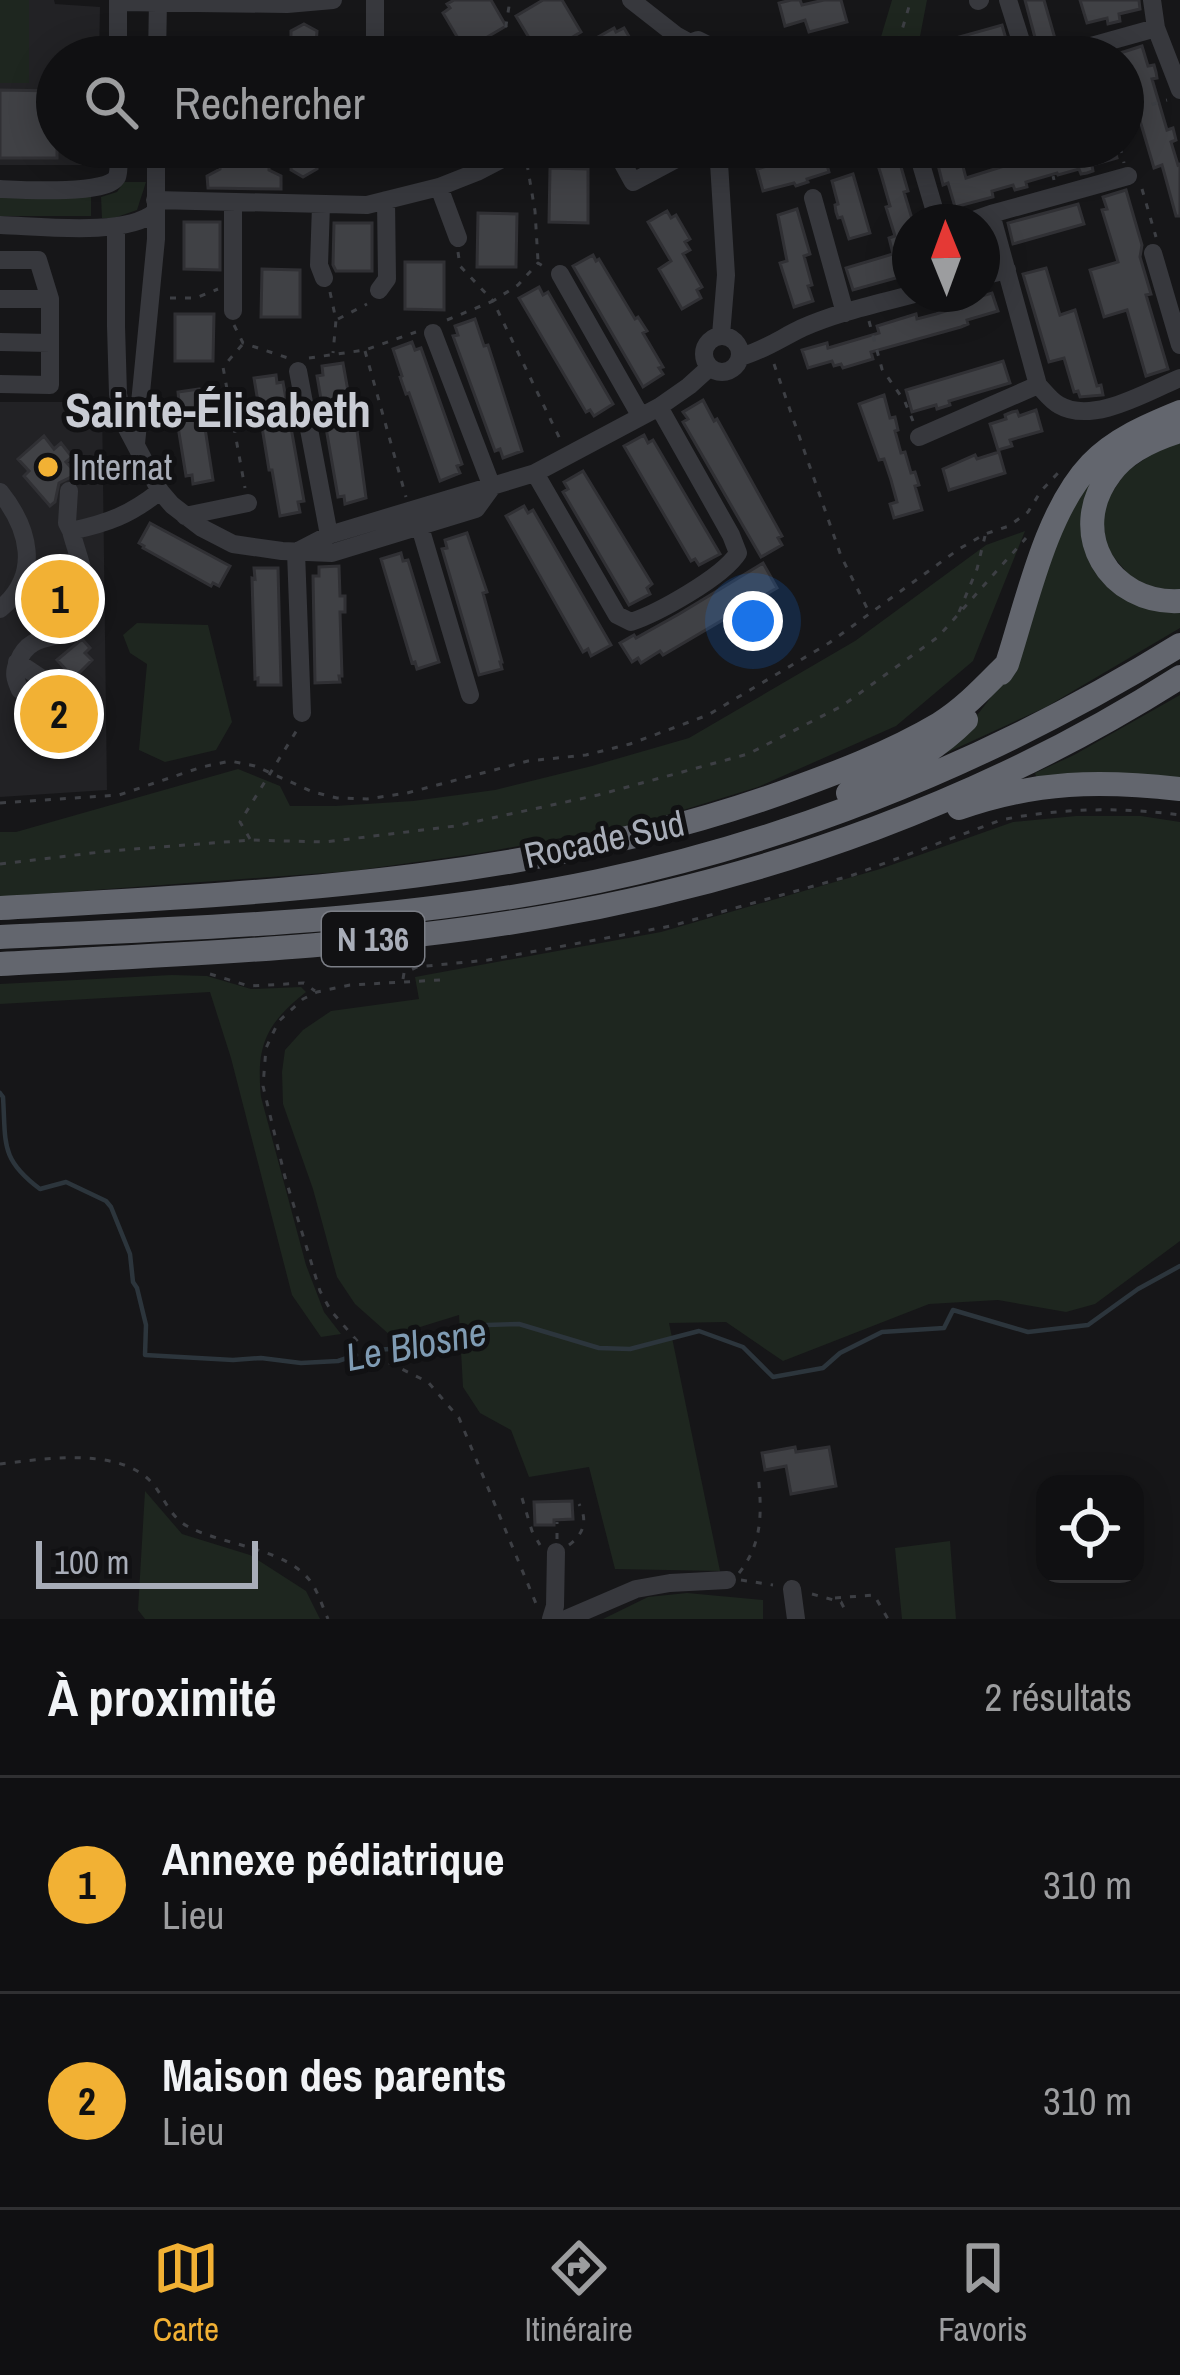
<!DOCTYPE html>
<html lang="fr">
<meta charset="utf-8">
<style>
body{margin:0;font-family:"Archivo Narrow",sans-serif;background:#19191b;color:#f1f3f6}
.controls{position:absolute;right:36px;bottom:36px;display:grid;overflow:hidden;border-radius:24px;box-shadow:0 6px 30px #0003}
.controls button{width:108px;height:108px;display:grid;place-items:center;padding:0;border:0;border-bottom:3px solid #303032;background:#101012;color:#f1f3f6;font:60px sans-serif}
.compass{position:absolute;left:892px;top:204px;width:108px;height:108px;border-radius:50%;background:#101012;box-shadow:0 6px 30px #0003;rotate:359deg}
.scale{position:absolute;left:36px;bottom:30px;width:222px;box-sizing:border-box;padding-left:12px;border:6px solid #a8adb8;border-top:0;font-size:33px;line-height:42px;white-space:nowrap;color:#a8adb8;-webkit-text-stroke:9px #111113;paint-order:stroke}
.you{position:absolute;left:753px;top:621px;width:42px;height:42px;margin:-30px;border:9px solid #fff;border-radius:50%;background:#1a73e8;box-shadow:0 0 0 18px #1a73e833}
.badge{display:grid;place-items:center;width:78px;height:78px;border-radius:50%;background:#f2b134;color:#111;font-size:39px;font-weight:700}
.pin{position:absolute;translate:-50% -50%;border:6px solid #fff;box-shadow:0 3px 12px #0006}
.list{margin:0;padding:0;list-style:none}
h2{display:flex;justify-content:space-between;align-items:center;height:156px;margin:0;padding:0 48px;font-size:51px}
h2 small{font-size:39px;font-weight:400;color:#9c9d9f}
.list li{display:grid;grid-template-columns:78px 1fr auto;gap:36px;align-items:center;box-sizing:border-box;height:216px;padding:0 48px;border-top:3px solid #303032}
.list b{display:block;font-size:45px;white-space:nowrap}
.list p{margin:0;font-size:39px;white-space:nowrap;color:#9c9d9f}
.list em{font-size:39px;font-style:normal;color:#9c9d9f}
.icon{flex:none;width:66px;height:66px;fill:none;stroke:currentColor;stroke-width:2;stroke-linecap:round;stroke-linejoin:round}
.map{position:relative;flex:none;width:1180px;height:1619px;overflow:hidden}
.search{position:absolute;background:#101012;box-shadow:0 6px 30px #0003;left:36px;right:36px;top:36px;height:132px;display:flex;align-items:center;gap:30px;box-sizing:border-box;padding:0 42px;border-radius:66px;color:#9c9d9f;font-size:45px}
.sheet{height:588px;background:#101012}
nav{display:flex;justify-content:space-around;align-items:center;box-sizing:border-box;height:168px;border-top:3px solid #303032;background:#101012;font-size:33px;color:#9c9d9f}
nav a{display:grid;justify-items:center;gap:6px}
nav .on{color:#f2b134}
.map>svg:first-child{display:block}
</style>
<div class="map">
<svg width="1180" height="1619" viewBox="0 0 1180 1619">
<rect width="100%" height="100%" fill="#161618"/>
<path fill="#222225" d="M 0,0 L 54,0 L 55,4 L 100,7 L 99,57 L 57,57 L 57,147 L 99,147 L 96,163 L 90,165 L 0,165 Z
M 0,402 L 102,402 L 107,790 L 0,797 Z"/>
<path fill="#1e261f" d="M 0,0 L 29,0 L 29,83 L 0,83 Z
M 892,0 L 927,0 L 916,57 L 875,57 Z
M 124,182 L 146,182 L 137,210 L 114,218 L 102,218 L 101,197 L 117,192 Z
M 0,194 L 91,195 L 91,216 L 0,216 Z
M 1180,440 L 1180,594 L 1134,581 L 1107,549 L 1103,521 L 1107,500 L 1126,472 L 1152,454 Z
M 1089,479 L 1093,486 L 1087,545 L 1180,609 L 1180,628 L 1046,707 L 933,759 L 971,723 L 1005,679 L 1054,544 Z
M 1025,531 L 973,661 L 896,726 L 758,787 L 641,823 L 481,853 L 352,871 L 0,897 L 0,832 L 16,832 L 238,769 L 280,786 L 290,806 L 335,806 L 413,801 L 495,790 L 592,766 L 689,738 L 855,641 L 986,545 Z
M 137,623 L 208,625 L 232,722 L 216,750 L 165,762 L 139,750 L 147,664 L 130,653 L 123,635 Z
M 1180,695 L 1180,780 L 1037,780 L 1035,773 L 1074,755 Z
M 1076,816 L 1141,816 L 1180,822 L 1180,1241 L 1095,1304 L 1066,1312 L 998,1300 L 929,1304 L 783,1361 L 726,1322 L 669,1323 L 720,1571 L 615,1569 L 589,1467 L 529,1477 L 511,1430 L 480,1413 L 463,1387 L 459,1315 L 391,1336 L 355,1304 L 337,1277 L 313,1189 L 283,1104 L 282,1072 L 285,1050 L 303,1030 L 331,1011 L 419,999 L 415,977 L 661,932 L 880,869 L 1013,822 Z
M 172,975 L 207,976 L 251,989 L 301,987 L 306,992 C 266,1024 256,1045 261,1097 L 306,1265 L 324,1312 L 341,1334 L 321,1337 L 292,1295 L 231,1058 L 210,992 L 0,1004 L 0,984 Z
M 145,1491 L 182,1534 L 250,1555 L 306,1591 L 320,1619 L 145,1619 L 138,1610 Z
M 950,1541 L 956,1619 L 902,1619 L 895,1548 Z
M 687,1593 L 763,1600 L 763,1619 L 603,1619 L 648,1597 Z"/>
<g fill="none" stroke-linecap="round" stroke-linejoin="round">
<path stroke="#2c353c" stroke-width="4.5" d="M 0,1093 L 3,1097 C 6,1144 0,1159 40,1189 L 66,1182 L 106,1201 L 111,1207 L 130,1254 L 133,1282 L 137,1288 L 146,1325 L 145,1355 L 233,1360 L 261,1358 L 301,1363 L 338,1361 L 356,1355
M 373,1350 L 408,1348 L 487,1325 L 519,1324 L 599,1348 L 630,1349 L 699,1331 L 743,1347 L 773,1377 L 823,1368 L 840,1353 L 882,1332 L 944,1328 L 953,1310 L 1028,1332 L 1088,1325 L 1138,1289 L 1180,1266"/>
</g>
<path fill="#404145" stroke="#303034" stroke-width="3" d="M 454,0 L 491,0 L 506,26 L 472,46 L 469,41 L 462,45 L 443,13 L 450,8 L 447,4 Z
M 543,0 L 562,0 L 581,32 L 546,53 L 543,47 L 537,51 L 516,16 Z
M 791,0 L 800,0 L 802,5 L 824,0 L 841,0 L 847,22 L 809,32 L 805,20 L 785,26 L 779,3 Z
M 1025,0 L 1044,0 L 1056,42 L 1038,49 Z
M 1080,0 L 1139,0 L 1140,9 L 1119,14 L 1120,21 L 1108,24 L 1107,18 L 1087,23 Z
M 304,24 L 317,31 L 316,45 L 338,57 L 221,57 L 243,44 L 255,51 L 267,44 L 279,50 L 291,44 L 291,31 Z
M 1002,25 L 1008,46 L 993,50 L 995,57 L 983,57 L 982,53 L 969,57 L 931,57 L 927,46 Z
M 614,28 L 616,32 L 624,28 L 641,57 L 586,57 L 580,47 Z
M 1142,46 L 1148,66 L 1154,65 L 1156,72 L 1157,78 L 1152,79 L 1167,130 L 1173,128 L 1176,140 L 1171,142 L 1178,165 L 1180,164 L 1180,216 L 1176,216 L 1162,165 L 1154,168 L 1120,53 Z
M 0,90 L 57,91 L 57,158 L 0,158 Z
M 205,147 L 269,147 L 269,170 L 281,176 L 281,189 L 208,188 L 207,176 L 220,169 L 221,156 Z
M 292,147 L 317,147 L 317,169 L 303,177 L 291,170 Z
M 867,147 L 903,147 L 903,152 L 897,153 L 908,191 L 904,192 L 913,222 L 910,222 L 910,274 L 853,290 L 846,268 L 893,254 L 889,238 L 895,236 L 886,207 L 890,206 L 882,178 L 876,159 L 871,160 Z
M 940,147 L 958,147 L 966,178 L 1042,154 L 1075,147 L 1114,147 L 1117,158 L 1092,165 L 1093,171 L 1087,173 L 1081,174 L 1079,169 L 1058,175 L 1057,173 L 1026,182 L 1027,187 L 1015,190 L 1013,185 L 992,191 L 993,197 L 955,207 L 948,183 L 943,185 L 934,149 Z
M 823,150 L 829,172 L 807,179 L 808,182 L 796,186 L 794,183 L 763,191 L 757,169 Z
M 550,168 L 588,169 L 588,223 L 549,222 Z
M 853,174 L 870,233 L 849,239 L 842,217 L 838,218 L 836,212 L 835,205 L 838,204 L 832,181 Z
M 1126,190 L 1142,245 L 1140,257 L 1151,294 L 1146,295 L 1168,369 L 1146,376 L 1127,310 L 1104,317 L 1090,270 L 1118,262 L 1102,210 L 1107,209 L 1103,197 Z
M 1078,204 L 1084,224 L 1013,244 L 1008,223 Z
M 797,209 L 810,254 L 804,256 L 812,285 L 808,286 L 813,301 L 794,307 L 780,263 L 787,261 L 778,215 Z
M 667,211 L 671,218 L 676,215 L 690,239 L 685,242 L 690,250 L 683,254 L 702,287 L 697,290 L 701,298 L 682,309 L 659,269 L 671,261 L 648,222 Z
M 478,213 L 517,214 L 516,267 L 477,267 Z
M 184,222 L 220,222 L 220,270 L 184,269 Z
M 334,223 L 372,223 L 372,271 L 336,271 L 333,265 Z
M 593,255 L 596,261 L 599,259 L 635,319 L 638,317 L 647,331 L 643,333 L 663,367 L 659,368 L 663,374 L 643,387 L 573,266 Z
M 405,262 L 444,262 L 444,310 L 405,309 Z
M 1046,268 L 1060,315 L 1075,310 L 1097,386 L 1101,385 L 1103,395 L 1080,397 L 1078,391 L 1074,392 L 1064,358 L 1049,362 L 1023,274 Z
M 262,269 L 300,270 L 300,317 L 261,317 Z
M 539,287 L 543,295 L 548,292 L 613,404 L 594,416 L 590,410 L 586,412 L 519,298 Z
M 992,293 L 998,311 L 967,320 L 968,324 L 961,327 L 871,352 L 873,359 L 843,368 L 841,364 L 834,366 L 832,361 L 808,368 L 802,350 L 827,343 L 828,348 L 879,333 L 877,326 L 916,314 L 917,319 L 936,314 L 955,308 L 954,304 Z
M 175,314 L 214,314 L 213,361 L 175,361 Z
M 475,319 L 484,346 L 488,345 L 522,451 L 503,458 L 500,449 L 495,451 L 453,336 L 458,335 L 455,326 Z
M 412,342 L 415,350 L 421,348 L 462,464 L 457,466 L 460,473 L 440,481 L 409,393 L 406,394 L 400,377 L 402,376 L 393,349 Z
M 1003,361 L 1010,383 L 949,401 L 950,405 L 937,409 L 936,405 L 912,412 L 906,390 Z
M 343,363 L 351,408 L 354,408 L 366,498 L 345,504 L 344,496 L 338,497 L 317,376 L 323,375 L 322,366 Z
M 276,375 L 277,383 L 283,382 L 304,501 L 298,502 L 300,512 L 280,516 L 272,470 L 269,470 L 254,378 Z
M 199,389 L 213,480 L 193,484 L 192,475 L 186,476 L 174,402 L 179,402 L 178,392 Z
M 884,395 L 890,418 L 895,417 L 898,430 L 895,431 L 901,453 L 905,452 L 911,473 L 915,472 L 919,485 L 915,486 L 922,510 L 894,518 L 890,504 L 897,502 L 891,480 L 884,459 L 879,460 L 859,404 Z
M 703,400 L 714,421 L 717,419 L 782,536 L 778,538 L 782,545 L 761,557 L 683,422 L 688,419 L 683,412 Z
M 1036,410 L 1042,431 L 1010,440 L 1012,446 L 998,450 L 990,424 L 1006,419 L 1005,415 L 1012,412 L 1017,411 L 1019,416 Z
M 644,435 L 648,443 L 653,440 L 720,554 L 699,565 L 695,559 L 691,561 L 624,446 Z
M 44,436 L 54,449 L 61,443 L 72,457 L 66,462 L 77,474 L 59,483 L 55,502 L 50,506 L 24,476 L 29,471 L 18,459 Z
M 999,452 L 1005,473 L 949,490 L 943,469 L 975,455 L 977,459 Z
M 583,471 L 652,584 L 647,588 L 650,594 L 629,605 L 563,492 L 568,489 L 564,482 Z
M 524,506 L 528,513 L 533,510 L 611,645 L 591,656 L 588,649 L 583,652 L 506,516 Z
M 150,523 L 230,566 L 219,586 L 213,583 L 211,586 L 143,548 L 144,546 L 139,543 Z
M 467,533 L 487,592 L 483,593 L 502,662 L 500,662 L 502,669 L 479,675 L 442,549 L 447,548 L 445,540 Z
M 401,553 L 403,561 L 408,560 L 439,662 L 417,669 L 415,662 L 412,663 L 381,559 Z
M 763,563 L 777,588 L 663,655 L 660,651 L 641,663 L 638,658 L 632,662 L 620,643 L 634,635 L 636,638 L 679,614 Z
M 339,566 L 340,596 L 345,596 L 345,612 L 340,612 L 342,676 L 339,676 L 340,682 L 315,683 L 313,576 L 319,576 L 319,567 Z
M 254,568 L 278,568 L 281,685 L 258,685 L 258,678 L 255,679 L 252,578 L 255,579 Z
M 58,581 L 74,592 L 75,599 L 53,619 L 44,610 L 51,603 L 42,597 Z
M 82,639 L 90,648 L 85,653 L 92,660 L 74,678 L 57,660 Z
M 62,692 L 77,712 L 56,733 L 50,727 L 43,734 L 33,736 L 31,718 L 40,717 Z
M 795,1447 L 796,1452 L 829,1447 L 836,1486 L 791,1494 L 786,1466 L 765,1470 L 762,1453 Z
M 572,1501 L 573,1519 L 554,1520 L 554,1525 L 535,1525 L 534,1502 Z"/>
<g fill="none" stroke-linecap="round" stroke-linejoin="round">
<path stroke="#3d3f44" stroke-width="3" stroke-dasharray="6 9" stroke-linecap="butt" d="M 501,57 L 510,0
M 899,57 L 899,40 L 911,0
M 1123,113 L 1167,100
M 420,147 L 432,172
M 988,147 L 989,150 L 1002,147
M 1046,147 L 1054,180
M 1120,147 L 1124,163
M 527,164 L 535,211 L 538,261
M 1142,189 L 1156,237
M 458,252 L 460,266 L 493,301 L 518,285 L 538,263 L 543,266
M 330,292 L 336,320 L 333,353
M 170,298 L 196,298 L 218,289
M 338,319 L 367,304
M 447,320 L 493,301 L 561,441
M 869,321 L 882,369 L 905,402 L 913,421
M 234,325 L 243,343 L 288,358
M 242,345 L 223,367 L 245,488
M 365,351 L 406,497
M 309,358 L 365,350 L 416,332
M 774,364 L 841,556 L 869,612
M 959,612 L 977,569 L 985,536
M 0,803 L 119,795 L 202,767 L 230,761 L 255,766 L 313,792 L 337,798 L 367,799 L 407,793 L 528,761 L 586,755 L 630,744 L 708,715 L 829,643 L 959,549 L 985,534 L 1009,526 L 1028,512 L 1041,491 L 1058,473
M 250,839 L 240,822 L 297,730
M 0,864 L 109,851 L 251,840 L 325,842 L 455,826 L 598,795 L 748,754 L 842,706 L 938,637 L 1026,538
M 210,974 L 249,986 L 304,983 L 315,991
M 403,979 L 404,973 L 417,967 L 488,960 L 671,926 L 853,875 L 1001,820 C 1059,808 1121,807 1180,815
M 440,980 L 350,985 L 317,992 L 303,999 L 279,1021 L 273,1033 L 266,1048 L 263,1086 L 285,1177 L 320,1291 L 331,1311 L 367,1352 L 428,1382 L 459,1418 L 537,1606
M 0,1464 C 41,1459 111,1448 146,1477 C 163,1491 167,1515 187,1526 C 222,1546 289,1547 313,1585 C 319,1595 323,1608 328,1619
M 522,1498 L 532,1531 L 540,1545
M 557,1539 L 557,1522
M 569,1545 C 584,1534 588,1520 579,1504
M 739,1573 C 763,1543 762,1511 758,1474
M 741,1580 L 773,1585
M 812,1594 L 841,1602 L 845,1610
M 835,1598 L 874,1595 L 888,1619"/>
<path stroke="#37383d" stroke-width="18" d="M 118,0 L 118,57
M 631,0 L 677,36 L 688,42
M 1008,0 L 1026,57
M 1152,0 L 1156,28 L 1180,90
M 978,1 L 980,0
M 118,2 L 287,4 L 333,0
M 375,47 L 375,0
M 711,48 L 728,48 L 762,57
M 157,57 L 158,0
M 680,57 L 684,45 L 698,40 L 708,45 L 713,57
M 1052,57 L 1156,28
M 628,147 L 617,153 L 633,182 L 680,157 L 674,147
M 718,147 L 726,275 L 721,335
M 916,147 L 938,222
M 439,187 L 458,238
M 0,189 C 21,190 108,195 117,177 C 120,169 118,155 118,147
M 813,198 L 845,313
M 155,200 L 367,205 L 439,187 L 477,172 L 525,147
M 321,205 L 319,265 L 324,278
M 991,214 L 1128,176
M 968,222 L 991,214 L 1038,385 C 1044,391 1051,401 1059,405 C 1093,425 1148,391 1180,378
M 0,225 C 39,226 126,237 155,212
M 116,227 L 116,326 L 118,394 L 123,421 L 160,491 L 172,505 L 202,528 L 233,544 L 282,551 L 332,553 L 476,509 L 492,487
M 1153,253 L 1180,345
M 0,260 L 38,260 L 50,299 L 0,299
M 560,274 L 640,415
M 982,276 L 1007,270
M 379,290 L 387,279 L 386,200
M 233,311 L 233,203
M 433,333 L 492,487
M704 354a18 18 0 1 1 36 0a18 18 0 1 1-36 0Z
M 0,342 L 50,343
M 740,357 C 763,351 781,338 802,328 C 838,312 877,304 914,294
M 298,371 L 329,535
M 0,384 L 50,385 L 50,299
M 919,437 L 1038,385
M 136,444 L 156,239 L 156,147
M 535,473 L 617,615 L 631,622 C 658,613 723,577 738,553 L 731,535 L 659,407
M 69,491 L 67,523 L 71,531
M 0,492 C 29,528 42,575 0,609
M 185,516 L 248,503
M 420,527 L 470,695
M 300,550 L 329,535 L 535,473 L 659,407 L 689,386 L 710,367
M 296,552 L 302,713
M 17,662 L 44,680 L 45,687 L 39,695 L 32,696 L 20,690 C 15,679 13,673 18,662 C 32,625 70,647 86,616 C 95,598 76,551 71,531 C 108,523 130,515 160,491
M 792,1589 L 796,1619
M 551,1619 L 555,1606 L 556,1552
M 566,1619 L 636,1589 L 670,1583 L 727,1580"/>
<path stroke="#63666e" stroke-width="24" d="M 1180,431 C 1154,439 1126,451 1110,474 C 1066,532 1109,605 1180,601
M 1001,673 L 1007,664 C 1027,602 1046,511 1091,464 C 1115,439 1148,425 1180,412
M 848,793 C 891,775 933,753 966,720
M 959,808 C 1036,781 1100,780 1180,789
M 0,908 C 262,893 531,882 781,793 C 834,774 890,753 939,724 C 965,708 986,685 1007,664
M 0,937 C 200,928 403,922 599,881 C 806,837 1000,756 1180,645
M 0,964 C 182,954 365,948 545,917 C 768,879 989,799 1180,677"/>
</g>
<circle fill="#f2b134" stroke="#111113" stroke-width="4.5" cx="48" cy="467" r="12"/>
<g text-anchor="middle" stroke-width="10" stroke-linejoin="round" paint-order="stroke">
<rect fill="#111113" stroke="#7b7e86" stroke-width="3" x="322" y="912" width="102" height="54" rx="9"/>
<g font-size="33" font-weight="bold" fill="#a8adb8">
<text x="373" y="951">N 136</text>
</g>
<g font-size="36" fill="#a8adb8" stroke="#111113" text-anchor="start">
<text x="72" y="480">Internat</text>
</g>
<g font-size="36" fill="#a8adb8" stroke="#111113">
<text transform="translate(604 839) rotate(-12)" y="13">Rocade Sud</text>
</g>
<g font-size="39" font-style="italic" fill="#7f9bb3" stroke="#111113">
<text transform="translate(416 1344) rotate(-11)" y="14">Le Blosne</text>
</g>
<g font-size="48" font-weight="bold" fill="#c9ccd4" stroke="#111113">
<text x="218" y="427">Sainte-Élisabeth</text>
</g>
</g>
</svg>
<div class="controls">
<button><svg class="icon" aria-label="locate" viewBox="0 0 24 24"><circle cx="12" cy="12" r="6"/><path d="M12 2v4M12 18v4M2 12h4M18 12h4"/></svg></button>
</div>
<svg class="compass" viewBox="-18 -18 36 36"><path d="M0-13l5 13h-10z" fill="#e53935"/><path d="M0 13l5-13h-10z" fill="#9c9d9f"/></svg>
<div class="scale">100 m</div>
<div class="you"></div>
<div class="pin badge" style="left:60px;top:599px">1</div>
<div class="pin badge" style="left:59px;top:714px">2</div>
<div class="search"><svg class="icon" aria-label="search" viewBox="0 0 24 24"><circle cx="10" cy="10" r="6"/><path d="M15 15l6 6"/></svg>Rechercher</div>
</div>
<section class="sheet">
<h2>À proximité<small>2 résultats</small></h2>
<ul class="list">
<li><span class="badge">1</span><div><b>Annexe pédiatrique</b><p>Lieu</p></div><em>310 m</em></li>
<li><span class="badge">2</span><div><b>Maison des parents</b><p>Lieu</p></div><em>310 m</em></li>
</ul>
</section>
<nav>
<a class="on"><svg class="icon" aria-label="map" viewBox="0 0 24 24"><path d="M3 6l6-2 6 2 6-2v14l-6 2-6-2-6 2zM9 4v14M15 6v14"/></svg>Carte</a>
<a><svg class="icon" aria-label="directions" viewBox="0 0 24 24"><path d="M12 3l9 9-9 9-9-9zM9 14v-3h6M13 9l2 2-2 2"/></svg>Itinéraire</a>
<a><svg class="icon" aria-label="saved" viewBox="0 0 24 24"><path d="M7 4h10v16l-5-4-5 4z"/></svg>Favoris</a>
</nav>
